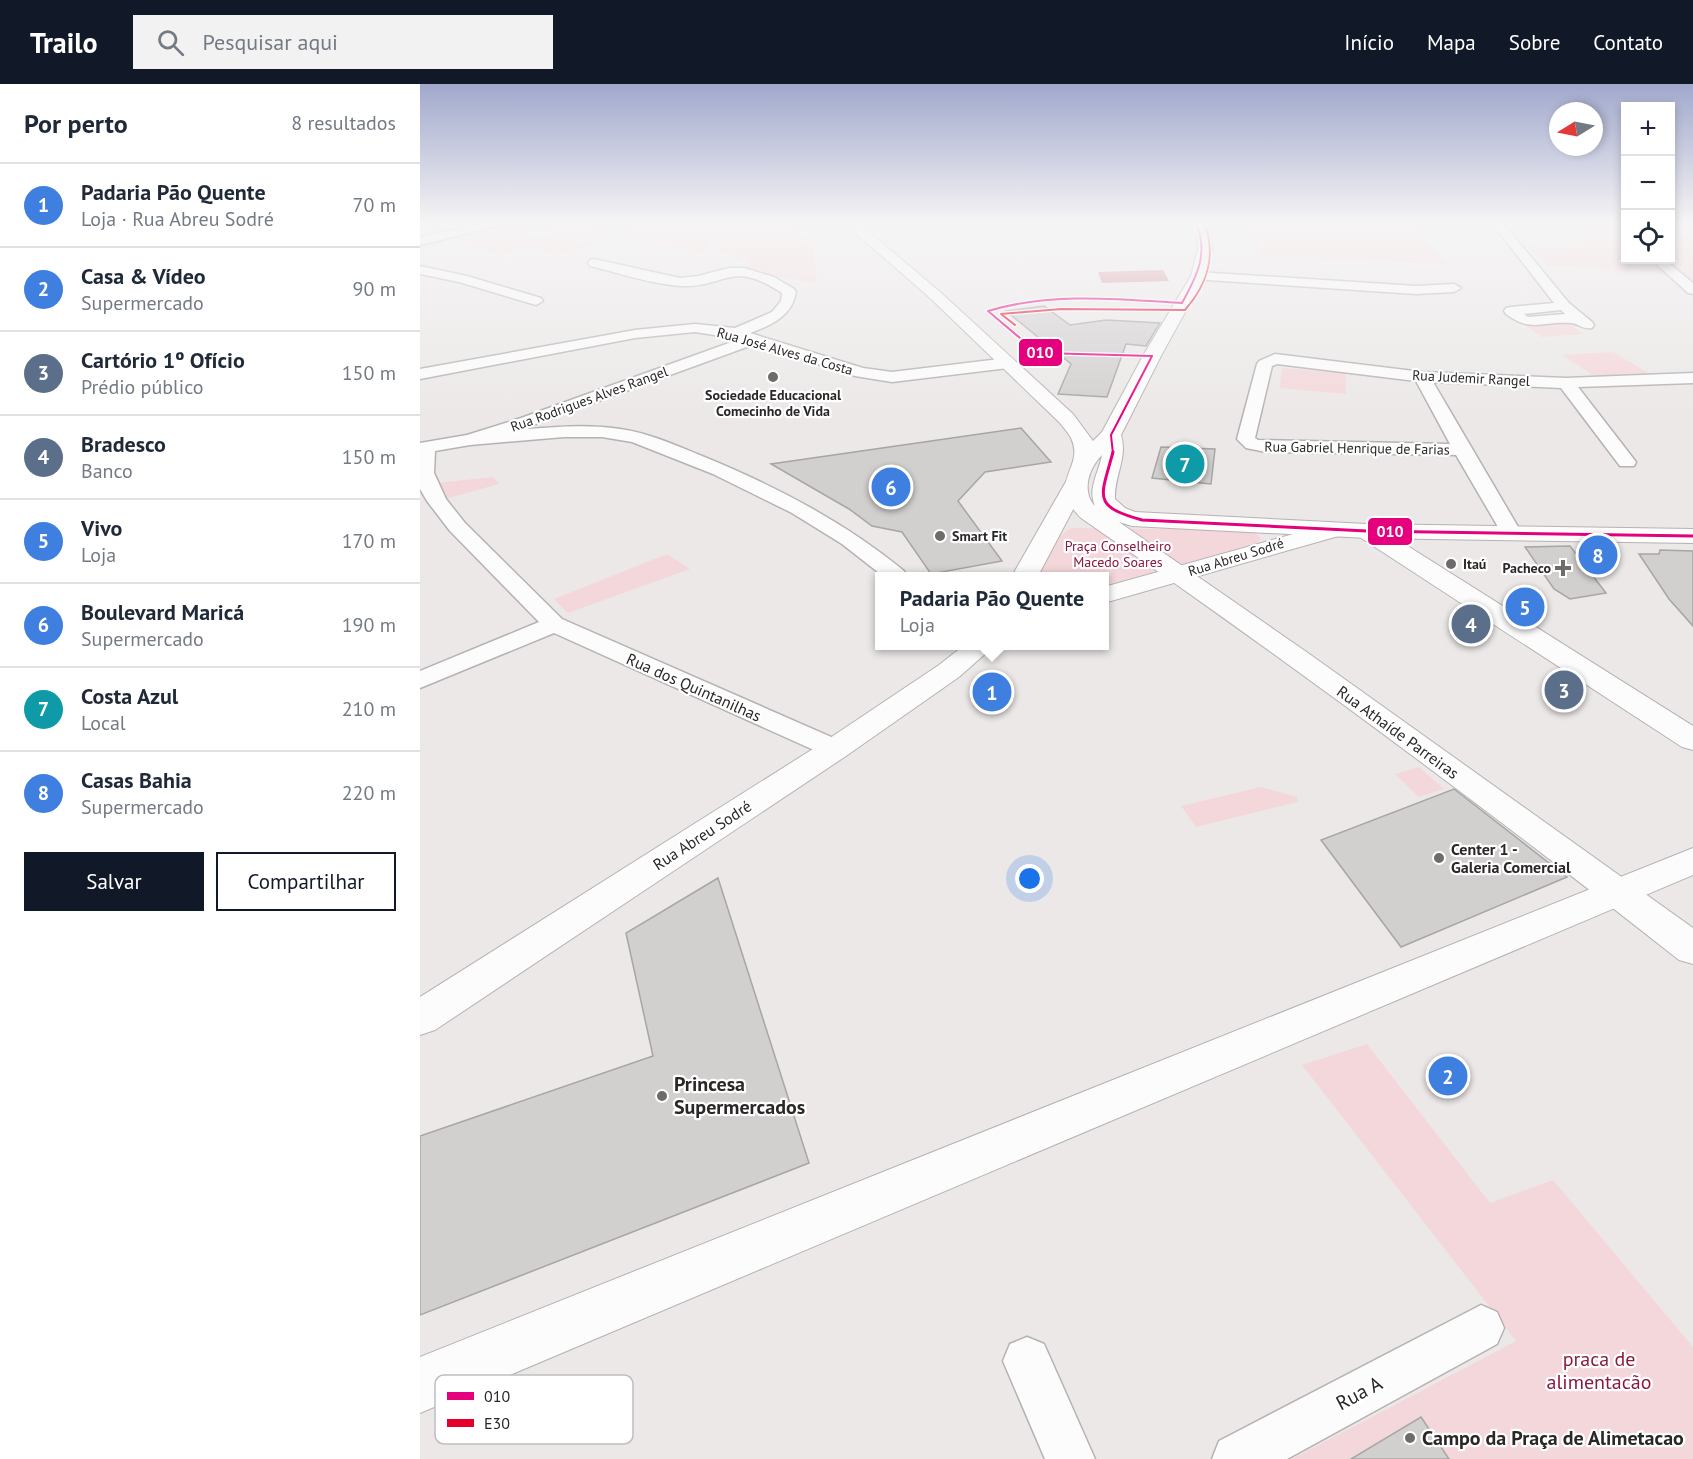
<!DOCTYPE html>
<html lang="pt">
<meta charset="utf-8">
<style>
body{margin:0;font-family:"PT Sans",sans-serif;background:#f2f2f3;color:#1f2937}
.controls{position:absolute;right:18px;top:18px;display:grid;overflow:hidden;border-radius:0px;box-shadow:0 3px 9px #0003}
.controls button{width:54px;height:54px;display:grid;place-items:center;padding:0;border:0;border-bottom:2px solid #e0e1e3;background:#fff;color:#1f2937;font:30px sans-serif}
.compass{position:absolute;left:1129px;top:18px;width:54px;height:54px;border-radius:50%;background:#fff;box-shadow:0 3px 9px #0003;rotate:260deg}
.you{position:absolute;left:610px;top:795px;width:21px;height:21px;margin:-15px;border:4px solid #fff;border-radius:50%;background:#1a73e8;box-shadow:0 0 0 9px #1a73e833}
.badge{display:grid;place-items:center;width:39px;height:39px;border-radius:50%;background:#111827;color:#fff;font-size:20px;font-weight:700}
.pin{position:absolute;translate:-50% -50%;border:3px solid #fff;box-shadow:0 2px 6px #0006}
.popup{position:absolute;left:455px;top:488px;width:234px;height:78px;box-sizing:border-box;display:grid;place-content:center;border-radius:0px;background:#fff;filter:drop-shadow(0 2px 4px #0005);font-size:20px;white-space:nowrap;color:#747a83}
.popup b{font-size:22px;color:#1f2937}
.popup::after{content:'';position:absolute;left:50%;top:100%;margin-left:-12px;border:12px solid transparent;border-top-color:#fff}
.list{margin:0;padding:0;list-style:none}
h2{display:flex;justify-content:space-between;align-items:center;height:78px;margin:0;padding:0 24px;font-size:26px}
h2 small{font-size:20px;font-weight:400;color:#747a83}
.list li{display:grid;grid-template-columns:39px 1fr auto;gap:18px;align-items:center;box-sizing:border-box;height:84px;padding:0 24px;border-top:2px solid #e0e1e3}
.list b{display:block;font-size:22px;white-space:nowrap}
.list p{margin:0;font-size:20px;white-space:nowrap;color:#747a83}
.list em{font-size:20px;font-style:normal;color:#747a83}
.actions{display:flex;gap:12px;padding:18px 24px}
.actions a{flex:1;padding:14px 0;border:2px solid #111827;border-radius:0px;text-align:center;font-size:21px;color:#111827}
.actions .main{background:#111827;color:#fff}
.icon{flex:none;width:33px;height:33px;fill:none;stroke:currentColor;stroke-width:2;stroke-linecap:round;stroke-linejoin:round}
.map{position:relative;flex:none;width:1273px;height:1375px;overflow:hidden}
header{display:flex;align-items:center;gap:36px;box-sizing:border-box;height:84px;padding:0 30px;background:#111827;color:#fff}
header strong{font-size:28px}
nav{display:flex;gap:33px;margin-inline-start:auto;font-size:21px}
.search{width:420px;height:54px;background:#f2f2f3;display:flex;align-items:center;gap:15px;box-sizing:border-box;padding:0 21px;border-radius:0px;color:#747a83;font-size:22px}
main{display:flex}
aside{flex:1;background:#fff}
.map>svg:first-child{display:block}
</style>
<header>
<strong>Trailo</strong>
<div class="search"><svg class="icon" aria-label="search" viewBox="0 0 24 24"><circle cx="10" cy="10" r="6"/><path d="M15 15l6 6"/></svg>Pesquisar aqui</div>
<nav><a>Início</a><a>Mapa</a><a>Sobre</a><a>Contato</a></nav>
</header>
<main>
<aside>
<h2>Por perto<small>8 resultados</small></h2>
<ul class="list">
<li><span class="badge" style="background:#3f7fe0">1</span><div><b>Padaria Pão Quente</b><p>Loja · Rua Abreu Sodré</p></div><em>70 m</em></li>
<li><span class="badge" style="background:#3f7fe0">2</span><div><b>Casa &amp; Vídeo</b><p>Supermercado</p></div><em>90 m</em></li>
<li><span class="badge" style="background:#5c6f8a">3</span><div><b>Cartório 1º Ofício</b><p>Prédio público</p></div><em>150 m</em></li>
<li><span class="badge" style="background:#5c6f8a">4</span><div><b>Bradesco</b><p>Banco</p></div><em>150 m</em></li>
<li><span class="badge" style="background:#3f7fe0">5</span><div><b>Vivo</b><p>Loja</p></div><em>170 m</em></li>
<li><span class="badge" style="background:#3f7fe0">6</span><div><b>Boulevard Maricá</b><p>Supermercado</p></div><em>190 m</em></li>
<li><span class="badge" style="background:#0f9aa8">7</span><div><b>Costa Azul</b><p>Local</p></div><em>210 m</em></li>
<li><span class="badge" style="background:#3f7fe0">8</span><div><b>Casas Bahia</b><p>Supermercado</p></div><em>220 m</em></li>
</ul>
<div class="actions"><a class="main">Salvar</a><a>Compartilhar</a></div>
</aside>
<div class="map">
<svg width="1273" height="1375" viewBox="0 0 1273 1375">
<rect width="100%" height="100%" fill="#ece8e8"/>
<path fill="#f4d7db" d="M 0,139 L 66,139 L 0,155 Z
M 170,139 L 361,139 L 397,157 L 291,161 L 295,153 L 284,169 L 200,154 L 216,143 Z
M 826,139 L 991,139 L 1025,180 L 838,171 L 843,159 Z
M 1251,139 L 1269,139 L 1273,142 L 1273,149 L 1261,150 L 1273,156 L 1273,200 L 1237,188 L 1125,181 L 1108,162 L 1166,164 L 1143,148 L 1205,149 L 1206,176 L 1250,176 Z
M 144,140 L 202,148 L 174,157 L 115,148 Z
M 74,143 L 176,160 L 140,170 L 111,163 L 82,170 L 28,157 L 0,166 L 0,159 Z
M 393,158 L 397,199 L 340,190 L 327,184 L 329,178 L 309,169 L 295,167 L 296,163 Z
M 1148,239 L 1163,250 L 1121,253 L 1105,241 Z
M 1193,268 L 1230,290 L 1176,293 L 1142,271 Z
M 862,284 L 925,289 L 926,310 L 860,304 Z
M 73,393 L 79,400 L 25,415 L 17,399 Z
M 652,444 L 821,446 L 833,447 L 841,454 L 838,458 L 830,462 L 685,501 L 684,492 L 623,492 L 620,487 C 628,472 636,450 652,444 Z
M 247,470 L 270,485 L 148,529 L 134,515 Z
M 999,683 L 1024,705 L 999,713 L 975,690 Z
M 841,703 L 877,713 L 878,718 L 776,743 L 761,722 Z
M 947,960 L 1070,1119 L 1133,1096 L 1273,1263 L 1273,1375 L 872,1375 L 1096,1257 L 882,981 Z"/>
<path fill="#d895a3" d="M 743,186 L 749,197 L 682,199 L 678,188 Z"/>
<path fill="#d2cfcf" stroke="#a8a5a5" stroke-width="1.5" d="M 624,222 L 650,241 L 686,236 L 740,239 L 726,262 L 706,260 L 687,313 L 638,310 L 651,280 L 586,227 Z
M 601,344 L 631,378 L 565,388 L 538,417 L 582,477 L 511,490 L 482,448 L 452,442 L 429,425 L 351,380 Z
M 741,363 L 795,365 L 791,400 L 732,394 Z
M 1150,462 L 1186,509 L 1150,515 L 1134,505 L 1105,463 Z
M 1240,466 L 1273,467 L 1273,542 L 1249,515 L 1219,470 L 1239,470 Z
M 1034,705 L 1147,793 L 981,863 L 901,756 Z
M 298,794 L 389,1079 L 0,1231 L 0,1052 L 233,972 L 206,849 Z
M 1001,1333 L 1029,1375 L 931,1375 Z"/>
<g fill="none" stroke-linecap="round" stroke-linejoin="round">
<g stroke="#b6b2b3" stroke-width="3">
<path id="street" d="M 64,139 L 84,139 L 82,141 L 0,161 L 0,153 Z
M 1072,139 L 1083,139 L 1149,219 L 1172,238 L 1174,241 L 1172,244 C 1162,246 1159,239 1150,239 C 1121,237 1112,249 1086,230 L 1084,227 L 1086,224 L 1091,223 L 1134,219 ZM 1141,226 L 1145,230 L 1108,233 L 1104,230 Z
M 1191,139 L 1206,141 L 1206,150 Z
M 174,175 L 260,194 L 278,192 L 309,184 L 324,184 L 354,193 L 374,205 L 376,208 C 372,232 352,241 330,249 L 443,284 L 472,288 L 588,274 L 596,279 L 588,284 L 472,298 L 435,292 L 335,260 L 99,346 C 132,343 166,340 200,345 C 229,349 255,361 282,372 C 355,402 423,437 484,487 L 487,492 L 463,492 L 422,460 L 372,429 L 293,390 L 212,358 L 182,353 L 144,353 L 50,361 L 15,367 L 14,389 L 26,415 L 45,439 L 142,535 L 425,659 L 429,665 L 425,671 L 415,674 L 405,671 L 134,549 L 0,604 L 0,587 L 119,538 L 30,447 L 7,417 L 0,405 L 0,359 L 47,351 L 101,334 L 320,255 L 275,248 L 215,254 L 0,295 L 0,285 L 215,246 L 275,240 L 315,244 L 352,228 L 361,217 L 362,209 L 359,207 C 310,176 305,204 261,202 C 231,200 199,189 170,182 L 168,179 L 170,176 Z
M 1232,176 L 1245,176 L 1273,199 L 1273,210 L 1268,209 Z
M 0,182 L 47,192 L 121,214 L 123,217 L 116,221 L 39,198 L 0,190 Z
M 778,188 L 996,202 L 1034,200 L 1041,204 L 1034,208 L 996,210 L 773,195 L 772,192 L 773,189 Z
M 855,270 L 1002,288 L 1146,294 L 1273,289 L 1273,299 L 1158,303 L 1216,378 L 1214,382 L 1200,382 L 1141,304 L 1013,298 L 1101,448 L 1098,452 L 1091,454 L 1084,452 L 1081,448 L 1036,371 L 846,368 L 826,364 L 817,355 L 837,280 L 839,277 ZM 857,280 L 996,297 L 1030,360 L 838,356 L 835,354 L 852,282 Z
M 1061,1221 L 1077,1228 L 1084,1244 L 1077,1260 L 867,1375 L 792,1375 L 799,1357 Z
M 607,1253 L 624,1260 L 675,1375 L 625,1375 L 583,1277 L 590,1260 Z"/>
</g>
<g stroke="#b6b2b3" stroke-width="2">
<path id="secondary" d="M 655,394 L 663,396 L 666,401 L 618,492 L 592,492 L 644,401 L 647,396 Z
M 913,439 L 922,441 L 925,446 L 922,451 L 684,519 L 684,503 Z
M 947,440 L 956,442 L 1273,642 L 1273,666 L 1262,663 L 938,452 L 935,447 L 938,442 Z
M 543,562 L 574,562 L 539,593 L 426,672 L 15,946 L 0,951 L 0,913 L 404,658 L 519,581 Z
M 1273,764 L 1273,791 L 0,1329 L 0,1273 Z"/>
</g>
<g stroke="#b6b2b3" stroke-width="2">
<path id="primary" d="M 424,139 L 438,139 L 519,207 L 653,330 L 673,357 L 682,348 L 724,270 L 771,192 L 778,165 L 777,153 L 770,139 L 782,139 L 791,153 L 792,165 L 785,192 L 742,270 L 701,351 C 708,374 694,392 695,415 L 705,424 L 715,428 L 947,440 L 1273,445 L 1273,459 L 947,454 L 712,442 L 699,438 L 888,569 L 1273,844 L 1273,880 L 1259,876 C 1065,723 864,574 661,434 C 624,397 666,385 651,354 C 648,348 643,343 639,338 L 509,213 ZM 682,371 C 679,388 667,405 675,422 C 661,407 669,384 682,371 Z"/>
</g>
<use href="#street" fill="#fcfcfc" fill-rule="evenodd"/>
<use href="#secondary" fill="#fcfcfc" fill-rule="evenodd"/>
<use href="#primary" fill="#fcfcfc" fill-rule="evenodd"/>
<g stroke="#fff" stroke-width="4.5">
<path id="bus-1-far1" d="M 693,370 L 691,351 L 732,272 L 622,269 L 613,265 L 568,227 C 631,208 698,215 762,219 C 777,192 789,169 776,139"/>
</g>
<g stroke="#fff" stroke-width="6">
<path id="bus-1" d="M 693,368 C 681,413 671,422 722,436 L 947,447 L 1273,452"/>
</g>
<g stroke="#fff" stroke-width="4.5">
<path id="bus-2" d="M 595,241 L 581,230 L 641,225 L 765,226 C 787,201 797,171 784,139"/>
</g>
<use href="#bus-1-far1" stroke="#e5007d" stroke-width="2"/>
<use href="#bus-1" stroke="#e5007d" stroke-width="3"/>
<use href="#bus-2" stroke="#e4002b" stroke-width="2"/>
</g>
<linearGradient id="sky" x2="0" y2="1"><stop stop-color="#a1a8cc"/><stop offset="0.42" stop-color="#f6f5f5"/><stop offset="1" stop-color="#f6f5f5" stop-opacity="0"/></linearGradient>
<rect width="1273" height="331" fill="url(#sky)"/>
<g fill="#6e6b6b" stroke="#fff" stroke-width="2">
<circle cx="353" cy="293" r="6"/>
<circle cx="520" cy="452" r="6"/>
<circle cx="1031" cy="480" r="6"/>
<path d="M1140 475h6v6h6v6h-6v6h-6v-6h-6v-6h6z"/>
<circle cx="1019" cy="774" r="6"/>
<circle cx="242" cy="1012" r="6"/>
<circle cx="990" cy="1354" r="6"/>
</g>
<g text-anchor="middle" stroke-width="4.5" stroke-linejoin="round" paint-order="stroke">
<g font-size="14" fill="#2a2727" stroke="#fff">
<text transform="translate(365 267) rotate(16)" y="5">Rua José Alves da Costa</text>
<text transform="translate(1051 294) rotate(3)" y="5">Rua Judemir Rangel</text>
<text transform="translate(169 315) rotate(-20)" y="5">Rua Rodrigues Alves Rangel</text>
<text transform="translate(937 364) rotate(1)" y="5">Rua Gabriel Henrique de Farias</text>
<text transform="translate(816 473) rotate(-17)" y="5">Rua Abreu Sodré</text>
</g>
<g font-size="14" font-weight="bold" fill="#2a2727" stroke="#fff" text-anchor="start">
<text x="353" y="316" text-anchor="middle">Sociedade Educacional<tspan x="353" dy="16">Comecinho de Vida</tspan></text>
<text x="532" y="457">Smart Fit</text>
<text x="1043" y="485">Itaú</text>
<text x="1131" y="489" text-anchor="end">Pacheco</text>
</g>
<g font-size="14" fill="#8a193f" stroke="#fff">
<text x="698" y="467">Praça Conselheiro<tspan x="698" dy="16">Macedo Soares</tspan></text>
</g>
<g font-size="16" fill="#2a2727" stroke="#fff">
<text transform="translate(274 603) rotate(24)" y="6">Rua dos Quintanilhas</text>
<text transform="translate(978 648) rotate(36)" y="6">Rua Athaíde Parreiras</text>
<text transform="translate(282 751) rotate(-33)" y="6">Rua Abreu Sodré</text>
</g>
<g font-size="16" font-weight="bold" fill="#2a2727" stroke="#fff" text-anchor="start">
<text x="1031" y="771">Center 1 -<tspan x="1031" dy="18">Galeria Comercial</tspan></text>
</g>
<g font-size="20" font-weight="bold" fill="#2a2727" stroke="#fff" text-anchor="start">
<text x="254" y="1007">Princesa<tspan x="254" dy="23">Supermercados</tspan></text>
<text x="1002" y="1361">Campo da Praça de Alimetacao</text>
</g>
<g font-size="20" fill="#8a193f" stroke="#fff">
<text x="1179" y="1282">praca de<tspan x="1179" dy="23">alimentacão</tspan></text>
</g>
<g font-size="20" fill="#2a2727" stroke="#fff">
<text transform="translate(939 1309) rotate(-28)" y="7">Rua A</text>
</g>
</g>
<rect x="15" y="1291" width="198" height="69" rx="9" fill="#fff" stroke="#bfbebe" stroke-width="1.5"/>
<rect x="27" y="1308" width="27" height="8" fill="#e5007d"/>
<rect x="27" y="1335" width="27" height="8" fill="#e4002b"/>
<g font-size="16" fill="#2a2727">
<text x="64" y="1318">010</text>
<text x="64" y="1345">E30</text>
</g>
<g stroke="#fff" stroke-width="2">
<rect x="598" y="254" width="45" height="29" rx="6" fill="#e5007d"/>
<rect x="947" y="433" width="46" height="29" rx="6" fill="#e5007d"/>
</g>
<g font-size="16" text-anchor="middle" font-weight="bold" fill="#fff">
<text x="620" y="274">010</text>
<text x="970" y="453">010</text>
</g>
</svg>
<div class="controls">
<button>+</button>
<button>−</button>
<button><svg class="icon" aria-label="locate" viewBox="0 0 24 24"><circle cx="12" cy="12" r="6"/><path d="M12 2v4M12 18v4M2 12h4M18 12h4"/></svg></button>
</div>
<svg class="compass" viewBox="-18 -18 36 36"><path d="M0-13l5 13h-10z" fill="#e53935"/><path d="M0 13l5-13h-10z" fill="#747a83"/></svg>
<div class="you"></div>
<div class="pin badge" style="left:572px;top:608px;background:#3f7fe0">1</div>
<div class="popup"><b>Padaria Pão Quente</b>Loja</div>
<div class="pin badge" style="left:1028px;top:992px;background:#3f7fe0">2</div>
<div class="pin badge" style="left:1144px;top:606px;background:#5c6f8a">3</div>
<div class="pin badge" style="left:1051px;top:540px;background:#5c6f8a">4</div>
<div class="pin badge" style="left:1105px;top:523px;background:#3f7fe0">5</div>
<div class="pin badge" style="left:471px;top:403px;background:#3f7fe0">6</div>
<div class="pin badge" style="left:765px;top:380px;background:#0f9aa8">7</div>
<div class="pin badge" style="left:1178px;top:471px;background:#3f7fe0">8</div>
</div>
</main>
